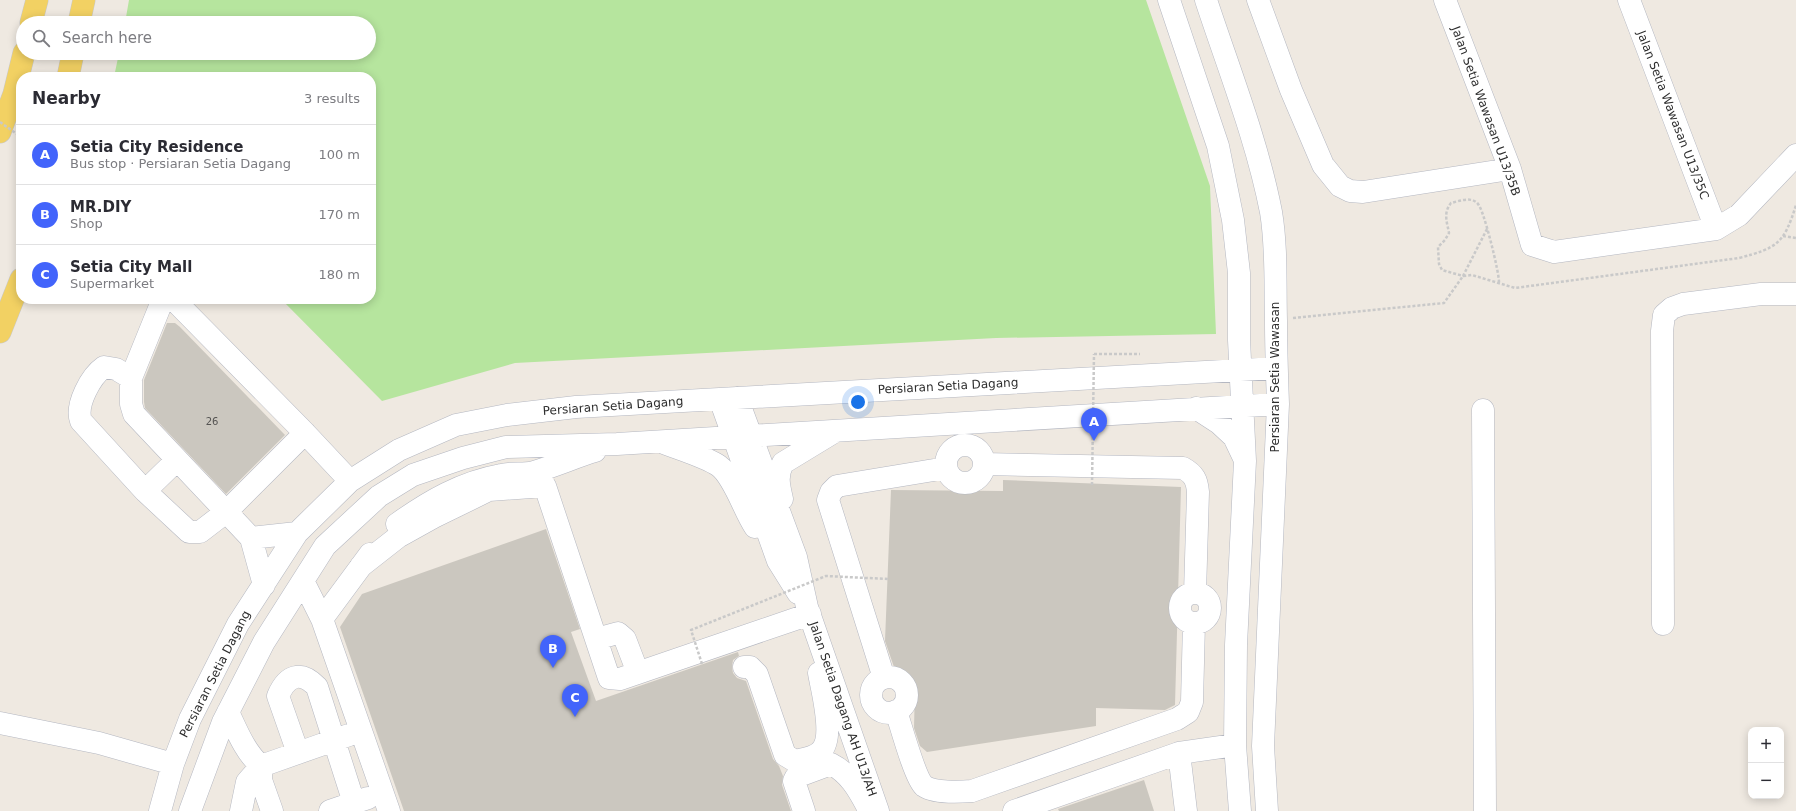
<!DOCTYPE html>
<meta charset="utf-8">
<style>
body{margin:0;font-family:"DejaVu Sans",sans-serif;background:#f7f7f7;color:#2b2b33}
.controls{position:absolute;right:12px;bottom:12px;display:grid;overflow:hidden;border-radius:8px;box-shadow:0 2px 10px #0003}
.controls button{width:36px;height:36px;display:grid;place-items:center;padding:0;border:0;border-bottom:1px solid #e1e1e2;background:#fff;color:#2b2b33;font:20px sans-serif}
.you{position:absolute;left:858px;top:402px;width:14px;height:14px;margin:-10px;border:3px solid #fff;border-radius:50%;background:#1a73e8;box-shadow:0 0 0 6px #1a73e833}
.badge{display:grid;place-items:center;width:26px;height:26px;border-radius:50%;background:#4264fb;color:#fff;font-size:13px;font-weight:700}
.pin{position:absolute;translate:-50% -33px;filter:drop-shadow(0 1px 2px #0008)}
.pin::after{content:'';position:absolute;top:21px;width:14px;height:12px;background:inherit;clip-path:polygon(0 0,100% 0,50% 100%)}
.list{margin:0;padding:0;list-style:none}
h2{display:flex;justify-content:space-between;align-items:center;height:52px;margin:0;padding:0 16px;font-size:17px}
h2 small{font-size:13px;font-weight:400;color:#7c7c81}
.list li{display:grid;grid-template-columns:26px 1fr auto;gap:12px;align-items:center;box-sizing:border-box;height:60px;padding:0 16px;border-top:1px solid #e1e1e2}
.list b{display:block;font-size:15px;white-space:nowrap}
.list p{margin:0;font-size:13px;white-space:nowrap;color:#7c7c81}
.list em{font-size:13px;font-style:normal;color:#7c7c81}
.icon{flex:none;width:22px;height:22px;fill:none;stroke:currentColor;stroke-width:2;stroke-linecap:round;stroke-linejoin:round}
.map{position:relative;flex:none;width:1796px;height:811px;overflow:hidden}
.search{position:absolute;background:#fff;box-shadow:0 2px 10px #0003;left:16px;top:16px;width:360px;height:44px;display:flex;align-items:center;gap:10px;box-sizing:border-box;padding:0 14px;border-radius:22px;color:#7c7c81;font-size:15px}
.panel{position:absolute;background:#fff;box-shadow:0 2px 10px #0003;left:16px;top:72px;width:360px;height:232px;border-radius:16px}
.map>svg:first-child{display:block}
</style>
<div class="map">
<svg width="1796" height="811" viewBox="0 0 1796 811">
<rect width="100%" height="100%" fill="#efe9e1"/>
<path fill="#b6e59e" d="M 129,0 L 1146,0 L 1210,186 L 1216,334 L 996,338 L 515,363 L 382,401 L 281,299 L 371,299 L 371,77 L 114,77 L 119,53 L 369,53 L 369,23 L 125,23 Z"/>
<path fill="#cbc7bf" d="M 167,323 L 175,323 L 180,327 L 285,435 L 226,494 L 145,408 L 144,402 L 144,380 Z
M 1003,480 L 1181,487 L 1175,705 L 1165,710 L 1096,708 L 1096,726 L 927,752 L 920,746 L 914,728 L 915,687 L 894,667 L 885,641 L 891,490 L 1003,491 Z
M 546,529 L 580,629 L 571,632 L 596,701 L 738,652 L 739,656 L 733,660 L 732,667 L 733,673 L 737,678 L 746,681 L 773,759 L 779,766 L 783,776 L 782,785 L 791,811 L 404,811 L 340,627 L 362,594 Z
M 1144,780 L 1154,811 L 1059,811 L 1058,809 Z"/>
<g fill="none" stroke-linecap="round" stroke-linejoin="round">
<g stroke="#b4b7c1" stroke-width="23">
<path id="minor" d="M 1169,0 L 1218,146 L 1233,220 L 1239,273 L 1239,340 L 1245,461 L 1236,645 L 1235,745 L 1240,811
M 1206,0 C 1229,70 1257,140 1271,212 C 1277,248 1275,285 1276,321 C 1276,349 1277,376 1278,404 L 1263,746 L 1267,811
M 1258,0 L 1291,90 L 1323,165 L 1340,186 L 1350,191 L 1363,192 L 1510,169
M 1445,0 L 1510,169 L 1532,245 L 1554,252 L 1716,229 L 1739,215 L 1796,155
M 1629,0 L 1716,229
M 163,299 L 131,378 L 131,404 L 134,414 L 251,538 L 264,585
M 173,299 L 305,433 L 350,481
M 131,378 L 116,369 L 104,367 C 91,376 75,405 81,421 L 145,491 L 189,532 L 200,532 L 226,512 L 305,433
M 737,398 L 796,557 L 807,607 L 878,811
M 720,399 L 778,561 L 798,593
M 1196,408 L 1219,423 L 1234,437 L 1244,458
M 1483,410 L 1485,811
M 664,443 C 679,449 706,457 719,466 C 734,477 744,511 755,527
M946 464a19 19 0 1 1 38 0a19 19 0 1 1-38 0Z
M 984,464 L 1183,468 C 1194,474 1197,480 1198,492 L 1195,593
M 145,491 L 177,460
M 782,499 C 779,486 776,476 783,463 L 834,432
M 397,524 C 429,501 462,482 501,475 C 512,472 524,475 534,472 C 555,466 575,457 595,451
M 251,538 L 297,533
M 361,566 L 398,537 L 434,517 L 489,490 L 545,486 L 609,678 L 620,679 L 810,614
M 303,581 L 322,619 L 389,811
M1180 608a15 15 0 1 1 30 0a15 15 0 1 1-30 0Z
M 322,619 L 370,554
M 1663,624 L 1662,331 L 1664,315 L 1672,308 L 1683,304 L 1761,294 L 1796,294
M 596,639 L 618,633 L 625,639 L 638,673
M 744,667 L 750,667 L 757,674 L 785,755 L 795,761 C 803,759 815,758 821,751 C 835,737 822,691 819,673
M871 695a18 18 0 1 1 36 0a18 18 0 1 1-36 0Z
M 884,678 L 828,500 L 831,492 L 837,486 L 946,468
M 896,711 C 901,726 915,778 924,786 C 934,793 960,792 972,791 L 1177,719 L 1188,712 L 1192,702 L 1194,623
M 228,712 C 237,731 245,752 261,766 L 349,735
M 0,723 L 99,743 L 173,764
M 298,753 L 278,696 C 287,675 301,670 317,687 L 354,803
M 261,766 L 261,780 L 272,811
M 160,811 L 173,764 L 190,719 L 238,624 L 297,533 L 350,481 L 399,450 L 456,425 L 507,415 L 576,407 L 1276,368
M 190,811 L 223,722 L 264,642 L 325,546 L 379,496 L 413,475 L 463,458 L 506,447 L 617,444 L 1278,404
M 241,811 L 247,782 L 261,766
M 330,811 L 368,798
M 804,811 L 794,781 L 796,777 L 831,764 C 849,773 858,789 867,806
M 1014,811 L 1179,753
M 1186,811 L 1179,753 L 1235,745"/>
</g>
<g stroke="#c9c9c9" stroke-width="23">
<path id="major" d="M 31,23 L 37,0
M 79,23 L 84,0
M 68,77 L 73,53
M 0,132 L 14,94 L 24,53
M 0,332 L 21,279"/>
</g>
<path stroke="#c9c9c9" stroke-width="2.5" stroke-dasharray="3 2" stroke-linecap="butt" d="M 1487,229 L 1463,276 L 1442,270 L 1439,264 L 1438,247 L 1445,240 L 1449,233 C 1447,222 1443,213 1451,203 C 1459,201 1472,196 1478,204 C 1484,210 1499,272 1499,282
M 1783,236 L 1796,238
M 1293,318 L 1444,303 L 1463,276 L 1472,275 L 1515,288 L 1739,258 C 1777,248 1784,244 1796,205
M 1094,354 L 1140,354"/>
<use href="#minor" stroke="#fff" stroke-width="22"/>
<use href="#major" stroke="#f2d163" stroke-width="22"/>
<path stroke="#c9c9c9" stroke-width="2.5" stroke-dasharray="3 2" stroke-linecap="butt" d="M 0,122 L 21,137
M 1092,485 L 1094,354
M 702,664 L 691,630 L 826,576 L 888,579"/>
</g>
<g text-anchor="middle" stroke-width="3" stroke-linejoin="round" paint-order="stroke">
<g font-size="10" fill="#555452">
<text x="212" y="425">26</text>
</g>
<g font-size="12" fill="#2e2e2e" stroke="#fff">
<text transform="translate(1486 111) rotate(70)" y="4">Jalan Setia Wawasan U13/35B</text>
<text transform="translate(1673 115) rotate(69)" y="4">Jalan Setia Wawasan U13/35C</text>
<text transform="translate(1275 377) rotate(-90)" y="4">Persiaran Setia Wawasan</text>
<text transform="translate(948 386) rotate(-3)" y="4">Persiaran Setia Dagang</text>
<text transform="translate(613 406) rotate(-4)" y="4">Persiaran Setia Dagang</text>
<text transform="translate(215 674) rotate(-63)" y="4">Persiaran Setia Dagang</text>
<text transform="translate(843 709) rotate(71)" y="4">Jalan Setia Dagang AH U13/AH</text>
</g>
</g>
</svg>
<div class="controls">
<button>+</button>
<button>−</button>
</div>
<div class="you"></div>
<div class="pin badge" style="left:1094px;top:441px">A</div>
<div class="pin badge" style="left:553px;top:668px">B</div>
<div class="pin badge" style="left:575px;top:717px">C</div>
<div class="search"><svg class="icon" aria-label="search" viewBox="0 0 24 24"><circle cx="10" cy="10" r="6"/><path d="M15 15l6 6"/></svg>Search here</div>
<section class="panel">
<h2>Nearby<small>3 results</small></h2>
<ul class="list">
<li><span class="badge">A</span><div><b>Setia City Residence</b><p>Bus stop · Persiaran Setia Dagang</p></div><em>100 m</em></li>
<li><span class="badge">B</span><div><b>MR.DIY</b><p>Shop</p></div><em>170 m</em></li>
<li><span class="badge">C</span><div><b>Setia City Mall</b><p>Supermarket</p></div><em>180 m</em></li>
</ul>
</section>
</div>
